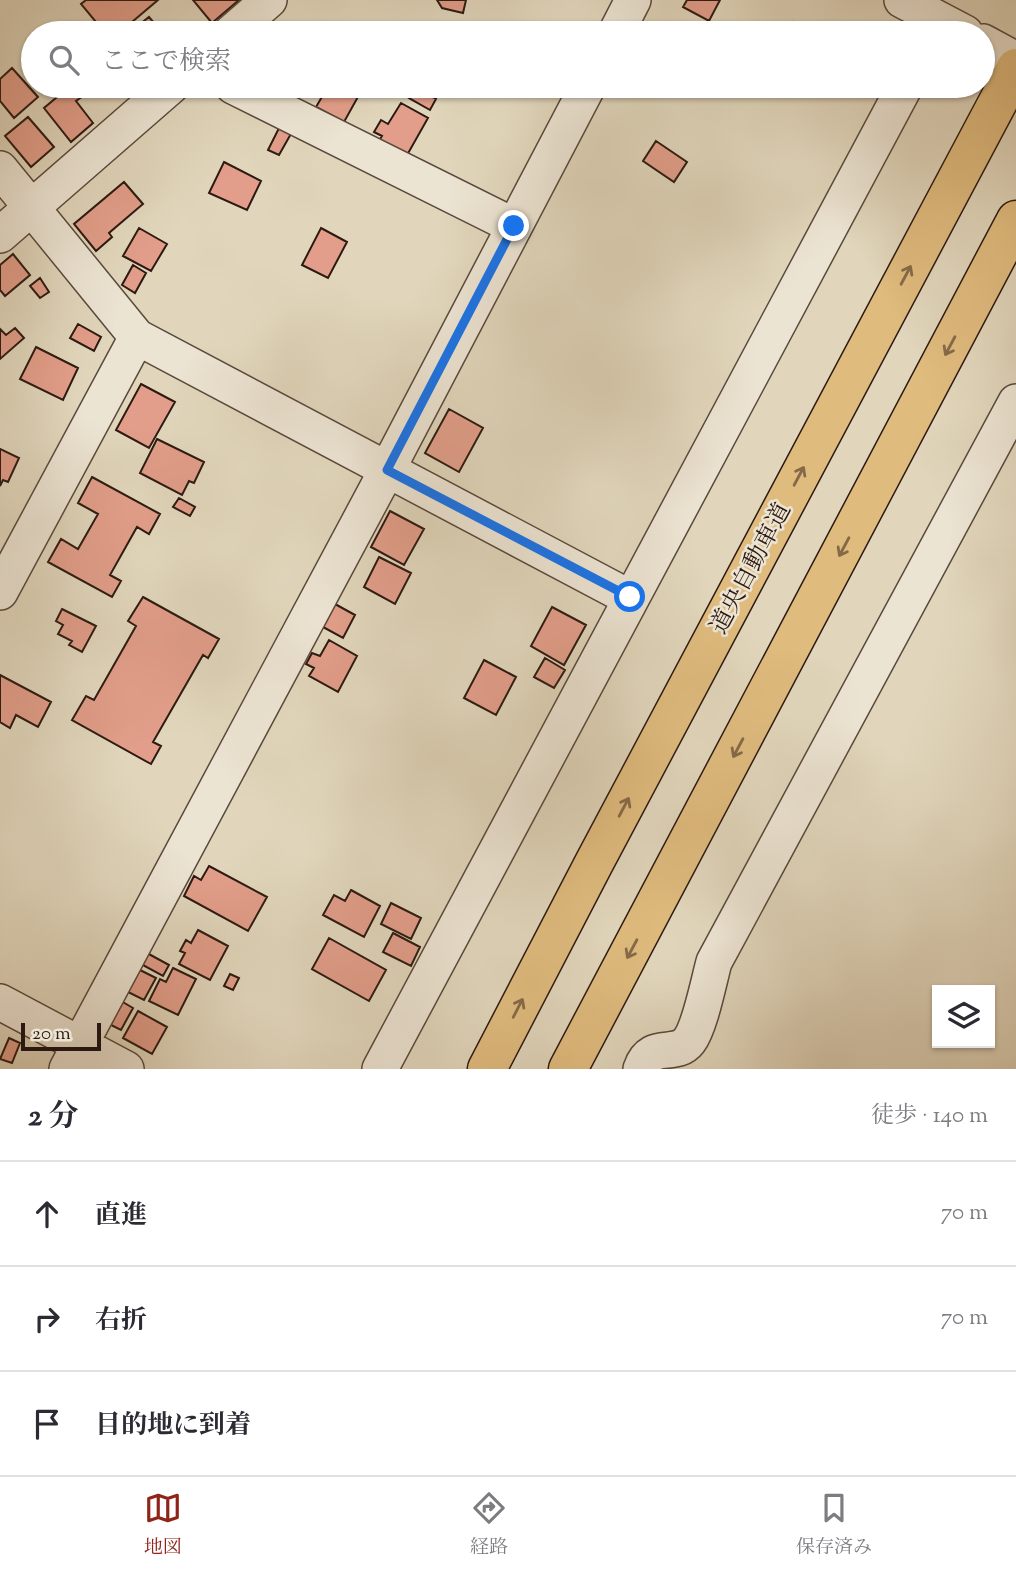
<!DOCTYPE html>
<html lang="ja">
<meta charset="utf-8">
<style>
body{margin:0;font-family:"Sorts Mill Goudy","Noto Serif JP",serif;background:#f2f2f3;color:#2b2b33}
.controls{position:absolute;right:21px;bottom:21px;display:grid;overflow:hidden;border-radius:0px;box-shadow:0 2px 5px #0004}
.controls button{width:63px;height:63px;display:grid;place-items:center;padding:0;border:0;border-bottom:2px solid #e1e1e2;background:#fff;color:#2b2b33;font:35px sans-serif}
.scale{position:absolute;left:21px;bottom:18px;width:80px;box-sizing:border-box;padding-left:7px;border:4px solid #2c1a12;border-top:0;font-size:19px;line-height:24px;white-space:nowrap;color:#2c1a12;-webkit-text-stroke:5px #ece4d3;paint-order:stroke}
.stop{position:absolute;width:21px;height:21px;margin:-16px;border:5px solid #1a73e8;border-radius:50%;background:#fff}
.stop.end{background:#1a73e8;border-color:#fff;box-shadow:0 2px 7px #0008}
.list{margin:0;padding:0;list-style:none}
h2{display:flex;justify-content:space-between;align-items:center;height:91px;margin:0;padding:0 28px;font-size:30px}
h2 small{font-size:23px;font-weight:400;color:#7c7c81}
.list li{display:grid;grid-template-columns:46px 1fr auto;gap:21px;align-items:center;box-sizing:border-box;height:105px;padding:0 28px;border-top:2px solid #e1e1e2}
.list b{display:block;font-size:26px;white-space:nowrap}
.list em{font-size:23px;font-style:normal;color:#7c7c81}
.icon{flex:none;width:38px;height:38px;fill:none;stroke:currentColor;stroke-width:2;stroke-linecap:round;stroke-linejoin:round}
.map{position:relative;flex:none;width:1016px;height:1069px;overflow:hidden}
.search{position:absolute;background:#fff;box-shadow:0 2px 5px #0004;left:21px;right:21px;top:21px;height:77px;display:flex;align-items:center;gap:18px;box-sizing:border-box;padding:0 24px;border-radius:38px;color:#7c7c81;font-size:26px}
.sheet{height:406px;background:#fff}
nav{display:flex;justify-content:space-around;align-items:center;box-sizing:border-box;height:98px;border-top:2px solid #e1e1e2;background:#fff;font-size:19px;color:#7c7c81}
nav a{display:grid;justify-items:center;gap:4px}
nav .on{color:#8f2418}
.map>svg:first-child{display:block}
</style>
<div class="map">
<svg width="1016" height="1069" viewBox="0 0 1016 1069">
<rect width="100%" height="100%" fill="#e1d6bc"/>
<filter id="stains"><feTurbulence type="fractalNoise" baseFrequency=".00286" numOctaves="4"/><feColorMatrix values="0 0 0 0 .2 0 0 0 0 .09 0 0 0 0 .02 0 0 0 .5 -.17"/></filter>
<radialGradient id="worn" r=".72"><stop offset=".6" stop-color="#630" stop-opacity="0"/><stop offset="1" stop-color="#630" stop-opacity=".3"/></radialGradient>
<path fill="#e29e8a" stroke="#2c1a12" stroke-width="2" d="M 86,0 L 158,0 L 119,33 L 105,33 L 81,4 Z
M 193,0 L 239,0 L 212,23 Z
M 437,0 L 466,0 L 463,13 L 442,8 Z
M 687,0 L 720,0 L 709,21 L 683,7 Z
M 149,17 L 160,30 L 156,33 L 145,33 L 139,25 Z
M 793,22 L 813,33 L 787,33 Z
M 12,68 L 38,97 L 14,118 L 0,101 L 0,79 Z
M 64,86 L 74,86 L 83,96 L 76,101 L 93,123 L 71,142 L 44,108 L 63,92 L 60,88 Z
M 321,86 L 364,86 L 344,122 L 316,107 L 323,95 L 318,92 Z
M 415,87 L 436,99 L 430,110 L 409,98 Z
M 401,103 L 428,118 L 406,157 L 378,142 L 382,136 L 374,132 L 381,120 L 388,124 Z
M 28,117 L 54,147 L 31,167 L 5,136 Z
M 280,126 L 292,132 L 279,155 L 268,150 Z
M 656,141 L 687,162 L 674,182 L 643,161 Z
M 224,162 L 261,181 L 247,210 L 209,193 Z
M 124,182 L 143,204 L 109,233 L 112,237 L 96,251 L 74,224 Z
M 139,228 L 167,244 L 151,271 L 123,256 Z
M 321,228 L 347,242 L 328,278 L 302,265 Z
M 13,254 L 30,275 L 5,296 L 0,290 L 0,265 Z
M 133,265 L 146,273 L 135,293 L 122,285 Z
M 40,278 L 49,292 L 40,298 L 30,286 Z
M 78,324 L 101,337 L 94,351 L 70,338 Z
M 15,328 L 24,338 L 0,359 L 0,329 L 6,335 Z
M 36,347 L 78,368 L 63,400 L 20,379 Z
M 141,384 L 175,402 L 149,448 L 116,430 Z
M 449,409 L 483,428 L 459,472 L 425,453 Z
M 157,439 L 204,462 L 194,483 L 189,481 L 182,495 L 140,473 Z
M 0,449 L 19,458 L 8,482 L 3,480 L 0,486 Z
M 92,477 L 160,514 L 149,534 L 137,527 L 110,575 L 121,581 L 112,597 L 48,562 L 61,539 L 78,549 L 98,514 L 78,503 Z
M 179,498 L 195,507 L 190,516 L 173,507 Z
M 390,511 L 424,529 L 404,565 L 371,547 Z
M 379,557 L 411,573 L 395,604 L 364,587 Z
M 143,597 L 219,639 L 208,658 L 203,655 L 153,742 L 161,746 L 151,764 L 72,720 L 86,696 L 94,700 L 136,626 L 128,621 Z
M 335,604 L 355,615 L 343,638 L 323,627 Z
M 552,607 L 586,625 L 564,665 L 531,646 Z
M 62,609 L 96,626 L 82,652 L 69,645 L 72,641 L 58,634 L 63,625 L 56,621 Z
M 329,640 L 357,656 L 338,692 L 309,676 L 314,668 L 306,664 L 312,653 L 320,656 Z
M 545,658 L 565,670 L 554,688 L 534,677 Z
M 484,660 L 516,677 L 496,715 L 464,698 Z
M 0,675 L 51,702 L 38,727 L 16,715 L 10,728 L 0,722 Z
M 209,866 L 267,897 L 248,931 L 184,896 L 194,876 L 201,880 Z
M 351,890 L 380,906 L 364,937 L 323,915 L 334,895 L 345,901 Z
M 391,903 L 421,918 L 411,939 L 381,924 Z
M 198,930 L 228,946 L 210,980 L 179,964 L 185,953 L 180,951 L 186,940 L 191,943 Z
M 393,933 L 420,947 L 411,966 L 383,952 Z
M 329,938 L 386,970 L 369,1001 L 312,969 Z
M 147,953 L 169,965 L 163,976 L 141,964 Z
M 134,967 L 156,978 L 144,1000 L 122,989 Z
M 173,968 L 196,979 L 178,1015 L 149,1001 L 160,979 L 166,982 Z
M 230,974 L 239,978 L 233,990 L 224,986 Z
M 121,1001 L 133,1008 L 121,1030 L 109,1024 Z
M 138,1011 L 167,1027 L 152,1054 L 123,1038 Z
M 9,1038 L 20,1043 L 12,1063 L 0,1059 Z"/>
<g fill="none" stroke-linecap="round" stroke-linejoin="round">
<g stroke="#59493c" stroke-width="38">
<path id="minor" d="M 902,0 L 965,33
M 231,33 L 269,0
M 616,33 L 633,0
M 983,42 L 1016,60
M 233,86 L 514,226
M 0,169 L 137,337 L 630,598
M 0,235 L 171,86
M 0,592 L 137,337
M 0,1002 L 126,1069
M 67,1069 L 387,470 L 588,86
M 380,1069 L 905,86
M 641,1069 C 651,1039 675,1059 689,1041 C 700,1027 709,980 714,962 L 1016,402"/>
</g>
<g stroke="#2c1a12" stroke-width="41">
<path id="highway" d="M 487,1069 L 594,863 L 1016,68
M 568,1069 L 1016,220"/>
</g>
<use href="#minor" stroke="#ece4d3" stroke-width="35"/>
<use href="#highway" stroke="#e0bb7e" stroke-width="38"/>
</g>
<defs><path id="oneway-shaft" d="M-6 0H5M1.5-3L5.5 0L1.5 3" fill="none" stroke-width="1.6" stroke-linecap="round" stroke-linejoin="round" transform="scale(1.75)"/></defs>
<g stroke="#866a48">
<use href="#oneway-shaft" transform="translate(906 275) rotate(-62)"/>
<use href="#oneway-shaft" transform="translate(950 346) rotate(118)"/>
<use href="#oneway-shaft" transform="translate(799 476) rotate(-62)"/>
<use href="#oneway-shaft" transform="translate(844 547) rotate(118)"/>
<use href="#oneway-shaft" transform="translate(738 748) rotate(118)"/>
<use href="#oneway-shaft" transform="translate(624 807) rotate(-62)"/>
<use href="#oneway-shaft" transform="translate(632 949) rotate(118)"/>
<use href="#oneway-shaft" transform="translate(518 1008) rotate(-63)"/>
</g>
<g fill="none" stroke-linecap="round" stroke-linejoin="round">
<path stroke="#1a73e8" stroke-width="9" d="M 514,226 L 387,470 L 630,597"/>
</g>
<g text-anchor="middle" stroke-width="5" stroke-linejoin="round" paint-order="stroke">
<g font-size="24" fill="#2c1a12" stroke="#ece4d3">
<text transform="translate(750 568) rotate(-62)" y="8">道央自動車道</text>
</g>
</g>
<rect width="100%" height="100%" filter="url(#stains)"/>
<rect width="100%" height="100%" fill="url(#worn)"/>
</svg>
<div class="controls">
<button><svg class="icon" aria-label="layers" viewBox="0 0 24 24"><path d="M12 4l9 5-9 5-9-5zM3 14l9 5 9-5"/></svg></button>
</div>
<div class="scale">20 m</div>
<div class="stop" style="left:630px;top:597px"></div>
<div class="stop end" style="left:514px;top:226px"></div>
<div class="search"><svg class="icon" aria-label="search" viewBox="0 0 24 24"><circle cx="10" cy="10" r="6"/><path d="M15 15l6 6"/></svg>ここで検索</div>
</div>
<section class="sheet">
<h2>2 分<small>徒歩 · 140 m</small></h2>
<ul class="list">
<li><svg class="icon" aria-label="ahead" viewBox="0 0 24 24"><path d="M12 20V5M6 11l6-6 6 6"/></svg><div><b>直進</b></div><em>70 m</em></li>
<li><svg class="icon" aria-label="right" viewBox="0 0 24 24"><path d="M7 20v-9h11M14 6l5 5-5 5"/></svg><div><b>右折</b></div><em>70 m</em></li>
<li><svg class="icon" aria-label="arrive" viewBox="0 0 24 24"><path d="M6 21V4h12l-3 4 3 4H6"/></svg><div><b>目的地に到着</b></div></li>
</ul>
</section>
<nav>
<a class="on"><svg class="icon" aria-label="map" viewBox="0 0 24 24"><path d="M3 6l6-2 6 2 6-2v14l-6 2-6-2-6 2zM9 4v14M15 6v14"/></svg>地図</a>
<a><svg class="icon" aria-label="directions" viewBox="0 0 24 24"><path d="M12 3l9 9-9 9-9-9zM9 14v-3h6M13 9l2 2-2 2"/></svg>経路</a>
<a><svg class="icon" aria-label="saved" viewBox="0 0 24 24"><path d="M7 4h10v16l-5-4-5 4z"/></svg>保存済み</a>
</nav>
